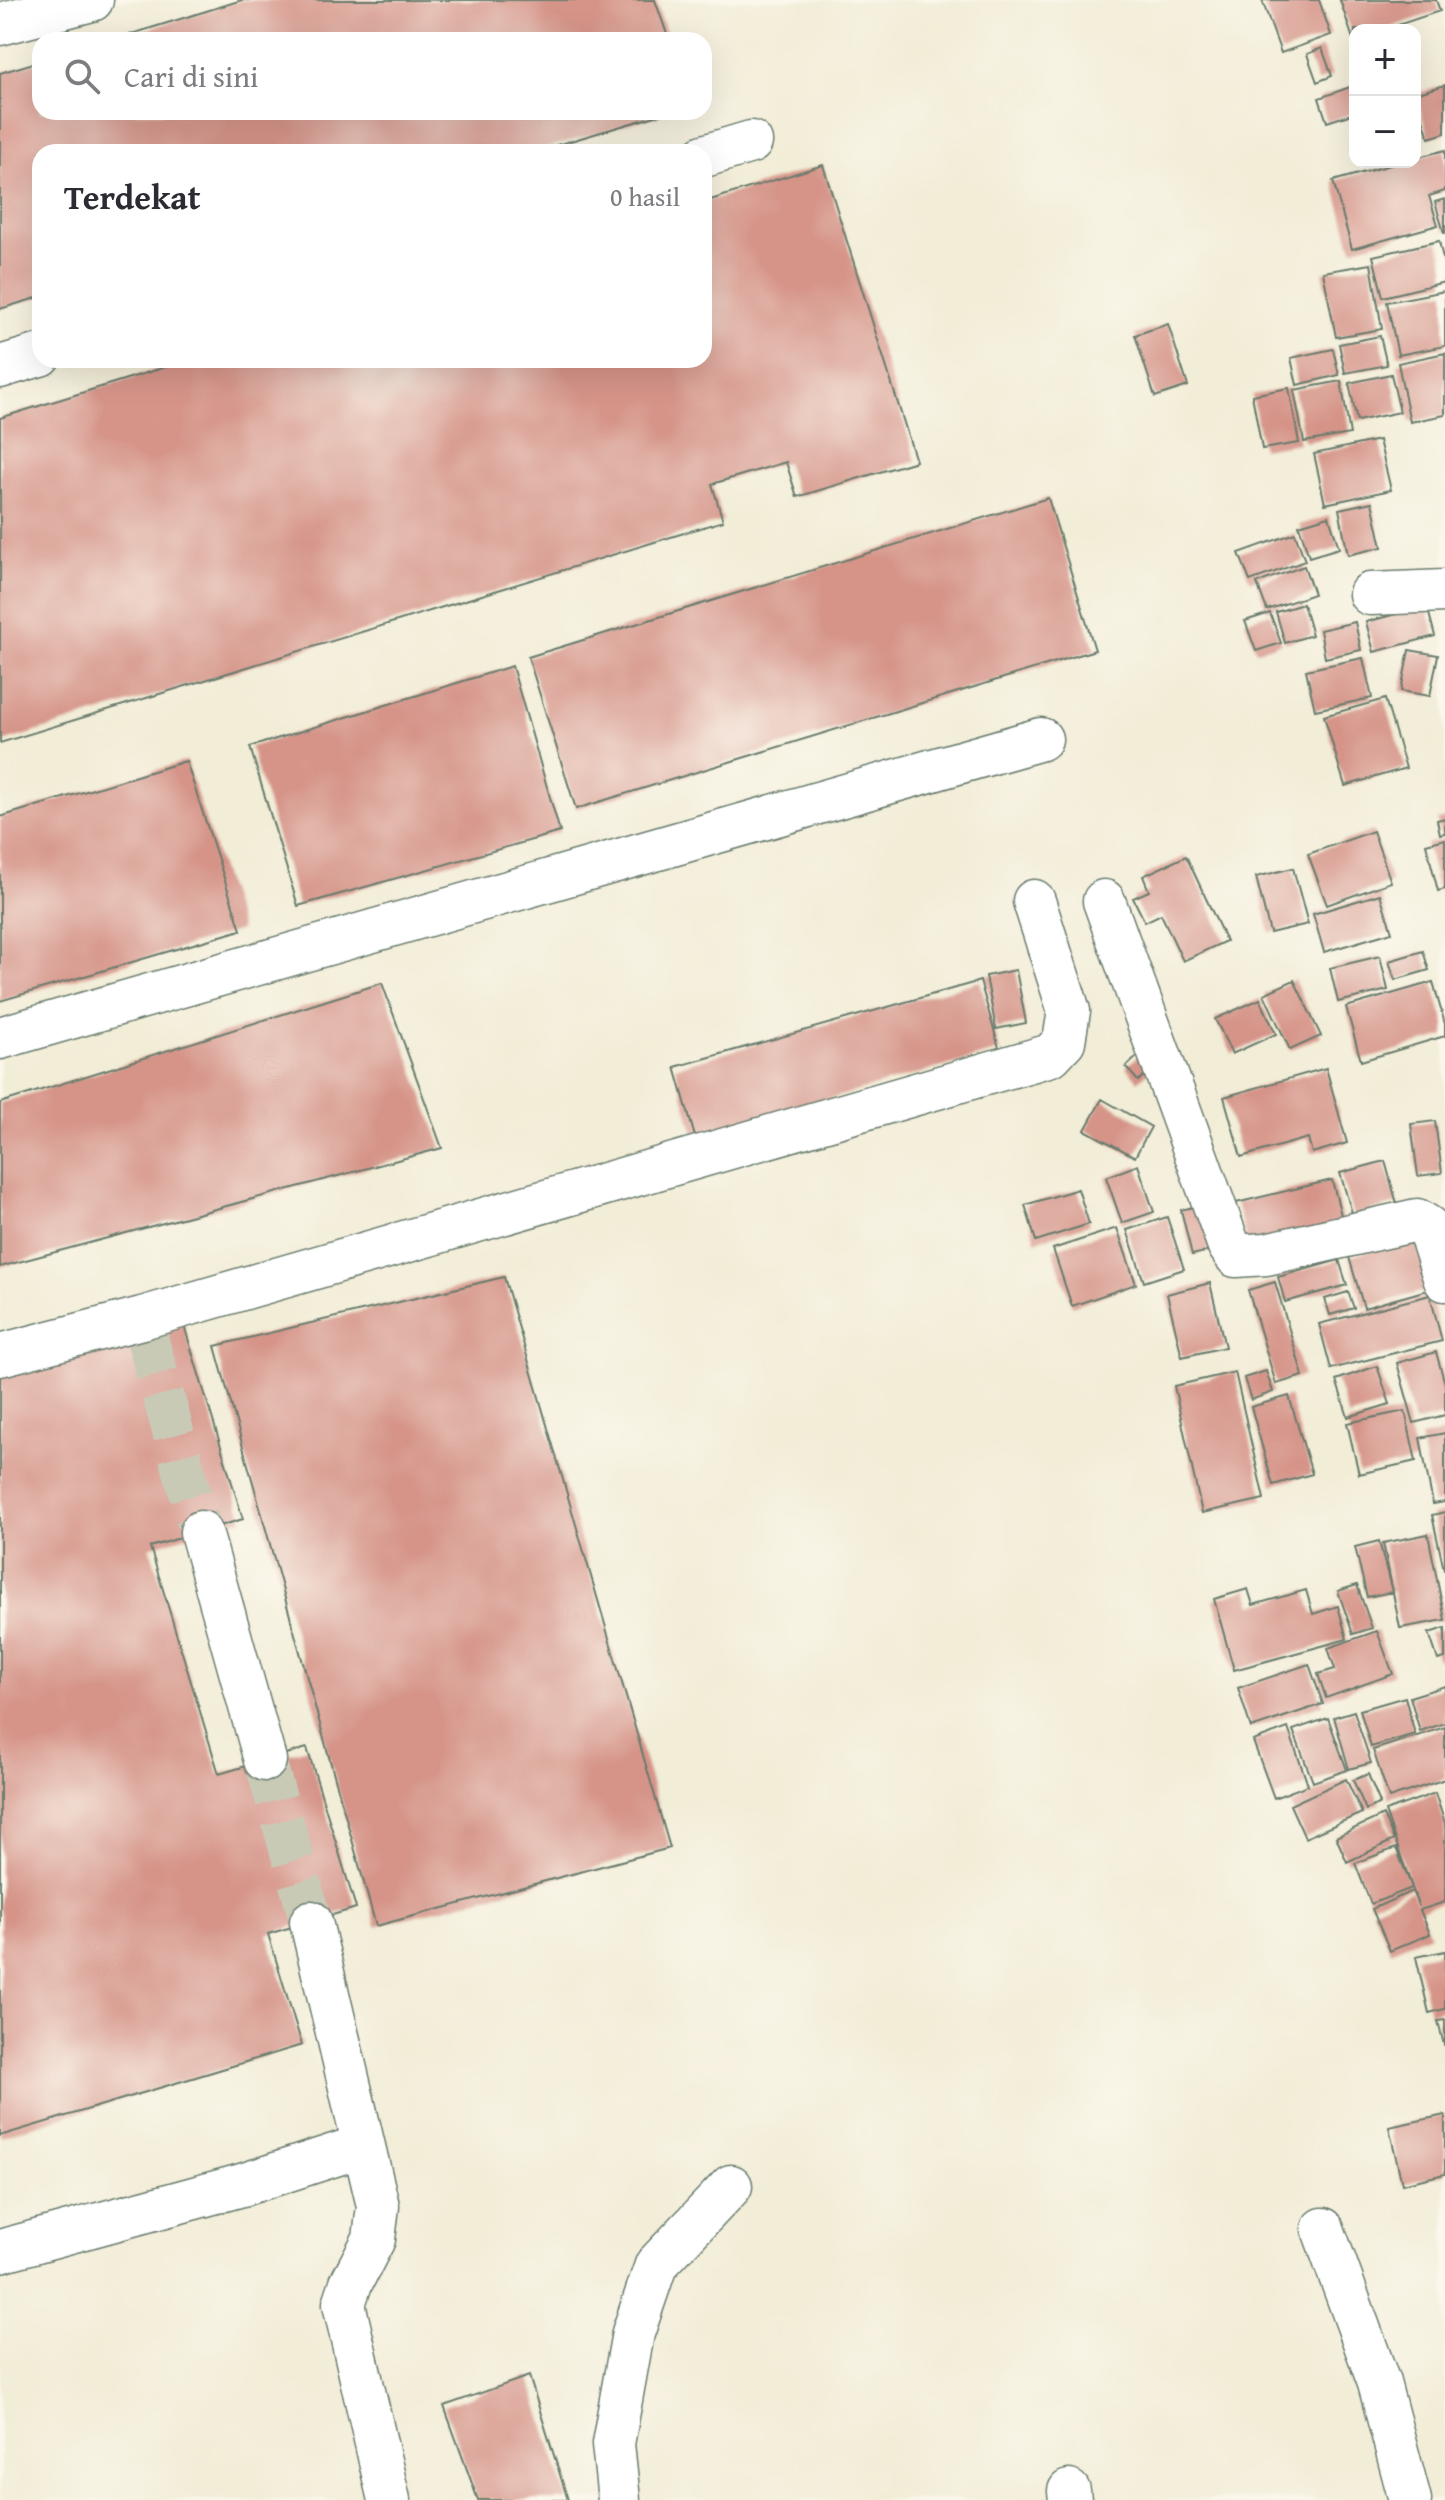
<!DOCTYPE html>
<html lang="id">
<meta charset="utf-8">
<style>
body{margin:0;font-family:"Gentium Book Plus",serif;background:#f2f2f3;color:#2b2b33}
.controls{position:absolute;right:24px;top:24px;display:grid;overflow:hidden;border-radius:16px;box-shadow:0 8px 32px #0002}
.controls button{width:72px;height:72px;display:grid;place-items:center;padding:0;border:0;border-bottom:2px solid #e1e1e2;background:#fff;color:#2b2b33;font:40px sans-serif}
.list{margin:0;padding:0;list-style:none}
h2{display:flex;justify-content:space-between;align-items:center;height:104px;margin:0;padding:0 32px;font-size:34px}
h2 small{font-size:26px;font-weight:400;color:#7c7c81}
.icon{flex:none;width:44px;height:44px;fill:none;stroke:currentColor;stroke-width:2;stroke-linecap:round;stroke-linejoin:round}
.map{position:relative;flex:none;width:1445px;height:2500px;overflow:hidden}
.search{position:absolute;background:#fff;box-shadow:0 8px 32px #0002;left:32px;top:32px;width:680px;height:88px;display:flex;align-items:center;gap:20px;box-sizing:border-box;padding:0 28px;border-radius:24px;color:#7c7c81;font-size:30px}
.panel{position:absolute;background:#fff;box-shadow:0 8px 32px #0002;left:32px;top:144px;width:680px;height:224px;border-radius:24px}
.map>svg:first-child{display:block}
</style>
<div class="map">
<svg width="1445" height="2500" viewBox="0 0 1445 2500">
<rect width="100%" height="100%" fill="#fbf7ec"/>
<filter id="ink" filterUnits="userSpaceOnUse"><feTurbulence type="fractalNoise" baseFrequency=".0125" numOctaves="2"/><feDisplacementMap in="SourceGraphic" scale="16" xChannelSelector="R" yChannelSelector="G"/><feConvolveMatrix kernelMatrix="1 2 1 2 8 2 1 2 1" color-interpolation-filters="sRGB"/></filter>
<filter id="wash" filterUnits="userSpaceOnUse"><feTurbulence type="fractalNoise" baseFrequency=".006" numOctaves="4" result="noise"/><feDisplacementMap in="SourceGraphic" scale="32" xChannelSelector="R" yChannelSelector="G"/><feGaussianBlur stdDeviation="1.8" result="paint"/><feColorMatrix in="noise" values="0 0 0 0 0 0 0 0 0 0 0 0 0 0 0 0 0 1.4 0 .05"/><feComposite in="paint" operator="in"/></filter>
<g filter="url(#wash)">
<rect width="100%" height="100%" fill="#f2edd7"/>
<g id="blocks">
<path fill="#d69489" d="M 242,0 L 655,0 L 669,40 L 112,40 Z
M 1262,0 L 1319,0 L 1331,35 L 1281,53 Z
M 1340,0 L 1436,0 L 1440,11 L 1383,30 L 1355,30 L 1354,42 Z
M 1322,48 L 1332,76 L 1317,82 L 1307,54 Z
M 40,61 L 40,112 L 666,113 L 533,152 L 40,152 L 40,297 L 0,309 L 0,73 Z
M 1445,85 L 1445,133 L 1429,138 L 1415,94 Z
M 1353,86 L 1355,113 L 1327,122 L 1319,98 Z
M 1445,150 L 1445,191 L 1429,196 L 1438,225 L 1352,249 L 1333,181 L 1401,162 L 1415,162 L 1415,158 Z
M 823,165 L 916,461 L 797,497 L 786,462 L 712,484 L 723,521 L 0,743 L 0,418 L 188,360 L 704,360 L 704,202 Z
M 1445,199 L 1445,233 L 1444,233 L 1435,202 Z
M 1439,241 L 1445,267 L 1445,282 L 1383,297 L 1373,256 Z
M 1371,264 L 1382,329 L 1336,337 L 1323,272 Z
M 1445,291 L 1445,346 L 1398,355 L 1387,302 Z
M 1168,324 L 1188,386 L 1155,397 L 1135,335 Z
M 1380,336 L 1387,365 L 1345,373 L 1339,344 Z
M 1333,349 L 1339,375 L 1297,385 L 1291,358 Z
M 1445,353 L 1445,415 L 1410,422 L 1398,363 Z
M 1391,374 L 1400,412 L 1357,421 L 1349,383 Z
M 1341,381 L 1350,434 L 1304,442 L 1294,390 Z
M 1289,388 L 1299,443 L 1262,449 L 1252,395 Z
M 1379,440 L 1391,490 L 1325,504 L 1314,454 Z
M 1048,498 L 1095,650 L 576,809 L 528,657 Z
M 1372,502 L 1382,547 L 1348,555 L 1339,509 Z
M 1329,516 L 1339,548 L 1309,557 L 1299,525 Z
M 1295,533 L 1305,561 L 1250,581 L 1239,553 Z
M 1304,566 L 1314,594 L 1267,610 L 1257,583 Z
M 1303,604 L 1312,635 L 1285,643 L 1276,612 Z
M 1427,606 L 1435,636 L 1374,652 L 1366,622 Z
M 1270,613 L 1281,643 L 1256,651 L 1245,621 Z
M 1355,622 L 1361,650 L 1325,658 L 1320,630 Z
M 1409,650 L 1438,655 L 1430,696 L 1401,691 Z
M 1363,658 L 1372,698 L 1315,710 L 1306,670 Z
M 512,666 L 560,832 L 298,906 L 250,747 Z
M 1385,699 L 1406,768 L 1345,786 L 1324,716 Z
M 186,761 L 241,930 L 0,1001 L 0,817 Z
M 1445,818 L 1445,833 L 1440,834 L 1437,820 Z
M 1373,831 L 1391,882 L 1327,905 L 1308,854 Z
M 1445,839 L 1445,889 L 1438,891 L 1426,844 Z
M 1186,856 L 1226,941 L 1183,961 L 1161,914 L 1145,922 L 1133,898 L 1149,891 L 1143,876 Z
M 1293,868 L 1308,924 L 1270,933 L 1256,877 Z
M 1380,894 L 1392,932 L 1324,952 L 1313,914 Z
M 1423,951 L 1429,970 L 1395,980 L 1389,961 Z
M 1380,956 L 1388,990 L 1338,1002 L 1330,968 Z
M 1016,970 L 1026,1023 L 996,1029 L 986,976 Z
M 1294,980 L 1321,1036 L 1290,1050 L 1264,994 Z
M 980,981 L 1000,1051 L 695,1137 L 675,1067 Z
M 1433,982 L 1445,1024 L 1445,1036 L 1361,1061 L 1346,1007 Z
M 382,983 L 442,1148 L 0,1267 L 0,1103 Z
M 1260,999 L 1276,1034 L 1232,1054 L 1215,1019 Z
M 1141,1053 L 1154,1067 L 1138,1081 L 1126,1067 Z
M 1326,1068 L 1347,1143 L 1312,1153 L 1308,1138 L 1241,1157 L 1224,1097 Z
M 1102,1099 L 1151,1127 L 1135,1157 L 1085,1130 Z
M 1435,1121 L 1442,1173 L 1418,1176 L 1411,1124 Z
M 1385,1161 L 1397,1204 L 1353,1216 L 1340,1173 Z
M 1138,1165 L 1154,1212 L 1122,1223 L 1106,1177 Z
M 1332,1180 L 1343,1223 L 1247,1246 L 1236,1203 Z
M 1078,1189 L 1089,1224 L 1036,1241 L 1025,1205 Z
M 1202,1205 L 1213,1250 L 1192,1255 L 1181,1210 Z
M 1167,1217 L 1184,1269 L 1144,1282 L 1127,1230 Z
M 1117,1228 L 1136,1284 L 1072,1306 L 1053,1249 Z
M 1416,1237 L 1431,1289 L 1364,1308 L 1349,1257 Z
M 1339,1260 L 1347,1285 L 1285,1302 L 1278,1277 Z
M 504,1277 L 670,1848 L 376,1926 L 215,1346 Z
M 1275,1282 L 1303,1376 L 1276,1384 L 1248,1290 Z
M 1210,1283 L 1225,1347 L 1182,1357 L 1167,1294 Z
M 1348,1292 L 1354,1308 L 1330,1315 L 1325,1299 Z
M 1430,1295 L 1442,1341 L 1331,1369 L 1319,1324 Z
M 183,1322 L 243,1519 L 150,1547 L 219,1774 L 307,1748 L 356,1908 L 268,1934 L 302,2045 L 0,2136 L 0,1371 Z
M 1436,1352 L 1445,1384 L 1445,1415 L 1414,1423 L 1397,1363 Z
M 1377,1366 L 1390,1404 L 1348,1417 L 1336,1380 Z
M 1266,1371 L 1273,1392 L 1251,1400 L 1244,1378 Z
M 1235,1372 L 1264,1499 L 1202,1513 L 1174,1386 Z
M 1289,1396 L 1312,1474 L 1273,1485 L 1251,1407 Z
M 1405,1411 L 1416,1461 L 1359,1474 L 1347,1423 Z
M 1445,1433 L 1445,1502 L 1433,1504 L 1420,1438 Z
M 1445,1512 L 1445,1570 L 1444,1570 L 1432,1515 Z
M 1428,1534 L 1445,1620 L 1400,1628 L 1383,1543 Z
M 1379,1541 L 1392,1592 L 1367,1597 L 1355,1547 Z
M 1357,1585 L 1372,1628 L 1353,1634 L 1338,1591 Z
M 1248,1589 L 1253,1605 L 1306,1590 L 1313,1614 L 1338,1606 L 1347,1639 L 1234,1670 L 1214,1599 Z
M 1445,1628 L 1445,1658 L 1438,1660 L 1429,1633 Z
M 1377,1631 L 1393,1674 L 1326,1698 L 1318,1674 L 1335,1669 L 1328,1648 Z
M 1309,1664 L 1323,1704 L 1251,1728 L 1238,1688 Z
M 1445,1686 L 1445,1723 L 1420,1731 L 1410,1697 Z
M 1405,1697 L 1415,1734 L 1371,1747 L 1360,1710 Z
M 1354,1711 L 1371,1763 L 1349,1769 L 1334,1717 Z
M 1328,1718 L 1347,1770 L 1313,1782 L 1293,1730 Z
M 1445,1727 L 1445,1779 L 1389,1798 L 1373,1750 Z
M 1288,1728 L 1308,1785 L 1274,1798 L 1253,1741 Z
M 1368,1774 L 1380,1803 L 1366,1810 L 1353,1780 Z
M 1346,1779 L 1362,1813 L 1305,1838 L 1290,1805 Z
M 1435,1793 L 1445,1823 L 1445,1902 L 1420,1910 L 1430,1934 L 1390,1951 L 1372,1909 L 1412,1891 L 1419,1907 L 1385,1811 Z
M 1383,1815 L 1394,1840 L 1347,1862 L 1336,1837 Z
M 1396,1848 L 1412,1888 L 1371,1904 L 1355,1863 Z
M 1445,1951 L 1445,2009 L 1429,2013 L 1416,1957 Z
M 1445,2020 L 1445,2045 L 1444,2045 L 1438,2021 Z
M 1445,2115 L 1445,2174 L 1402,2184 L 1389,2127 Z
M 529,2376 L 568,2500 L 478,2500 L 444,2406 Z"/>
</g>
</g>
<g filter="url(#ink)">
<use href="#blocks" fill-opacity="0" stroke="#697b6d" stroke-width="2"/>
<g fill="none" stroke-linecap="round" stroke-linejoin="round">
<path stroke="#c8cab6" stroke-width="42" stroke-dasharray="42 21" stroke-linecap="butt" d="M 146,1334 L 201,1532
M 265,1760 L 311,1922"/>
<g stroke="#697b6d" stroke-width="45">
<path id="minor" d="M 0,24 L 92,0
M 704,156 L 751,142
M 0,367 L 40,355
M 1370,594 L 1445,591
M 1104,901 L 1229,1246 L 1236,1256 L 1266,1254 L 1417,1220 L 1428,1227 L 1445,1280
M 0,1038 L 1041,739
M 0,1355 L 142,1318 L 1051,1055 L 1064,1041 L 1069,1011 L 1034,901
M 201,1532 L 265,1760
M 311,1922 L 378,2206 L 374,2239 L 351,2283 L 344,2304 L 389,2500
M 1323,2229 L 1379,2383 L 1410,2500
M 0,2251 L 242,2185 L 362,2146
M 1069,2491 L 1070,2500
M 619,2500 L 613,2444 L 633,2333 L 656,2265 L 731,2186"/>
</g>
<use href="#minor" stroke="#fff" stroke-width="42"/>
</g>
</g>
</svg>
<div class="controls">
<button>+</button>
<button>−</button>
</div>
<div class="search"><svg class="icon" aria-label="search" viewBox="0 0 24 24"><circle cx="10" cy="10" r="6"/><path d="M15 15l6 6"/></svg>Cari di sini</div>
<section class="panel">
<h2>Terdekat<small>0 hasil</small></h2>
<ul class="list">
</ul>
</section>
</div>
